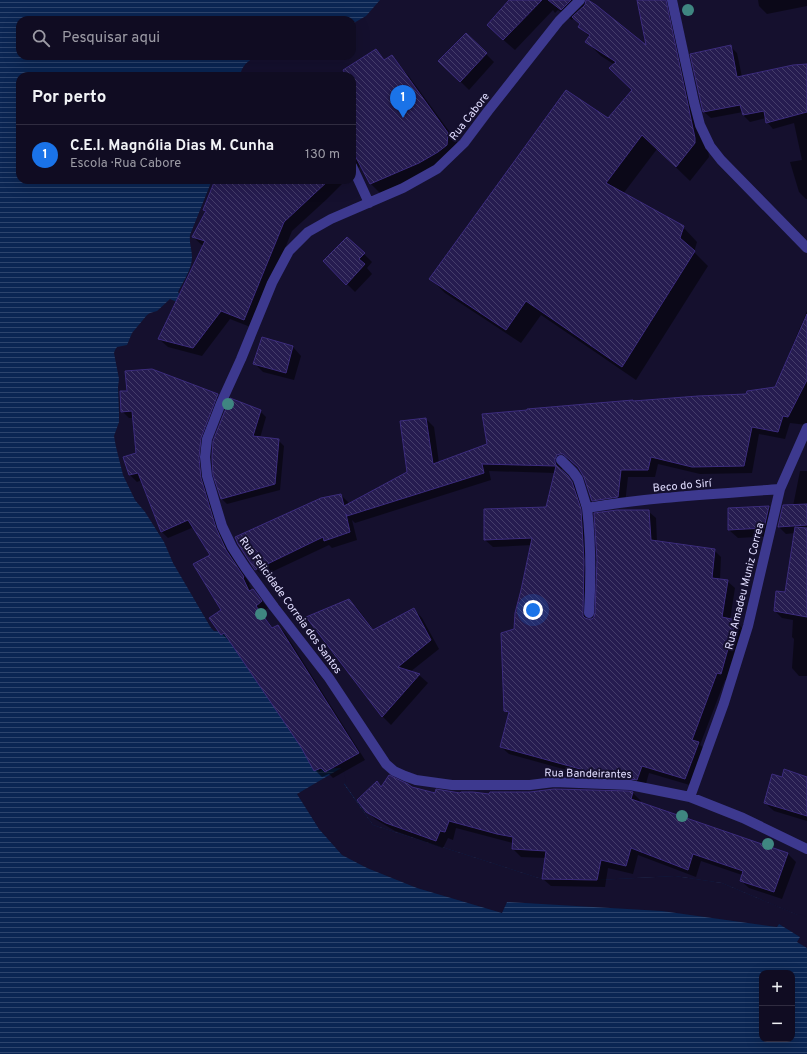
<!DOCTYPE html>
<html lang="pt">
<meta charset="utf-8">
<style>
body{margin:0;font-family:Overpass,sans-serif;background:#19152a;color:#f1f3f6}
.controls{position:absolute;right:12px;bottom:12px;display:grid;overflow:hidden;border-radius:8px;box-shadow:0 4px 16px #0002}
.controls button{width:36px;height:36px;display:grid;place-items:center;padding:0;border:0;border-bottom:1px solid #302c40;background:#100c22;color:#f1f3f6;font:20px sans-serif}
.you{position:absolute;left:533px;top:610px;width:14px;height:14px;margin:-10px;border:3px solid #fff;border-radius:50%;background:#1a73e8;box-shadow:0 0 0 6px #1a73e833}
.badge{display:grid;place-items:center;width:26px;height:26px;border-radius:50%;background:#1a73e8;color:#fff;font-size:13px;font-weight:700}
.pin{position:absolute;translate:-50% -33px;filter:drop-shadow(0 1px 2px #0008)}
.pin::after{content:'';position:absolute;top:21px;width:14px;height:12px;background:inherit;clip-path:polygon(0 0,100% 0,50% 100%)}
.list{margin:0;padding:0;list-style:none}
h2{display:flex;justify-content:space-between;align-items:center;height:52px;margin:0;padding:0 16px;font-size:17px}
h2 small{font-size:13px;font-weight:400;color:#9c9ba5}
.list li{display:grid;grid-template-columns:26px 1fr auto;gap:12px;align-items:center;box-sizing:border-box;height:60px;padding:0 16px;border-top:1px solid #302c40}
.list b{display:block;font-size:15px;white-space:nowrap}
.list p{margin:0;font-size:13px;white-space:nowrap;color:#9c9ba5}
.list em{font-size:13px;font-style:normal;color:#9c9ba5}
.icon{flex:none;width:22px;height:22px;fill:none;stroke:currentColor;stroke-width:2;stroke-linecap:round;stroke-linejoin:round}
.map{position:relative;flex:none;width:807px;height:1054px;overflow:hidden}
.search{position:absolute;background:#100c22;box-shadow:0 4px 16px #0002;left:16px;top:16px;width:340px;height:44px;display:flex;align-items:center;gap:10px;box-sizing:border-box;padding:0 14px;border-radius:12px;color:#9c9ba5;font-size:15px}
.panel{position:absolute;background:#100c22;box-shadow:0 4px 16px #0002;left:16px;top:72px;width:340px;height:112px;border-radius:12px}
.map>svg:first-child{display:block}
</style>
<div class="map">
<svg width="807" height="1054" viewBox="0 0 807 1054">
<defs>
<pattern id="water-rules" width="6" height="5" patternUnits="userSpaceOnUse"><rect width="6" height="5" fill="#0a2553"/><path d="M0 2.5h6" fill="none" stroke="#2d446d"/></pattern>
<pattern id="building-back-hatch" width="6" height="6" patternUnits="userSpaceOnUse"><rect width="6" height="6" fill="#261c50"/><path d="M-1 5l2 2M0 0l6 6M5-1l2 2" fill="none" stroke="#453d6a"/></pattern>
</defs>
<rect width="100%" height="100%" fill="#15102e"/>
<path fill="url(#water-rules)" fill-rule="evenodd" d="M 0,0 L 380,0 L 366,16 L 352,24 L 352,20 L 20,20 L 20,56 L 257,56 C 248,61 242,65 240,76 L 20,76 L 20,180 L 212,180 L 190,235 C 189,243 192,250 192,257 C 192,269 183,282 178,292 L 186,306 L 170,299 L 157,311 L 150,313 L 147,315 L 132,333 L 127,345 L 117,347 L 115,350 L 114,353 L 119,379 L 118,387 L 119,413 L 119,422 L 114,436 L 116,447 L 123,475 L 135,500 L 145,512 L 164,542 L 173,563 L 211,628 L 214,631 L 226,632 L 239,648 L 238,654 L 305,752 L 314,771 L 318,769 L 319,772 L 322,769 L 341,768 L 344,783 L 373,825 L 542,879 L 597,880 L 675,876 L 722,883 L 807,919 L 807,1054 L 0,1054 ZM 762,973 L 792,973 L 792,1039 L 762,1039 Z"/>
<path fill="#15102e" d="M 343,767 L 346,782 L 344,784 L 373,825 L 542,879 L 597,880 L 675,876 L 722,883 L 798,915 L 800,914 L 807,917 L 807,948 L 797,942 L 800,937 L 779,924 L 777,927 L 662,911 L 507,902 L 502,913 L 417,888 L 367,868 L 342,855 L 319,829 L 297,794 Z"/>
<path fill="#0007" d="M 510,0 L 584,0 L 648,47 L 638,0 L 677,0 L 680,12 L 680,16 L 706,134 L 709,157 L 690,181 L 657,149 L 623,194 L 683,227 L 697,242 L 694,252 L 708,266 L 636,380 L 541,315 L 521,343 L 445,293 L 431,279 L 608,119 L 633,90 L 615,65 L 601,56 L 587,42 L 590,37 L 580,27 L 581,25 L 574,18 L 572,20 L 558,10 L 555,13 L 553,10 L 515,50 L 499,36 Z
M 758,0 L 807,0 L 807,6 L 767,14 L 759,6 Z
M 466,34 L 494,62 L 469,90 L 448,69 Z
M 730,46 L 737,53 L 742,77 L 807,65 L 807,199 L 806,199 L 799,192 L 790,162 L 802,160 L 794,123 L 773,129 L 767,122 L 766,118 L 750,122 L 743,115 L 743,112 L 711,118 L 704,112 Z
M 399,66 L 408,75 L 457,142 L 456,154 L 428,172 L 380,193 L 371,184 L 361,165 L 352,174 L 352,98 Z
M 216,180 L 346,180 L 327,199 L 292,231 L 253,328 L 230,319 L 202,356 L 168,347 L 159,339 L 203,246 L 193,237 L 206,212 L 204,210 Z
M 364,254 L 372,262 L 367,268 L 372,274 L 355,292 L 324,261 Z
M 807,311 L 807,425 L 790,423 L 785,439 L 759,434 L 752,473 L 700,474 L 658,464 L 655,477 L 628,477 L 625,504 L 600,508 L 592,500 L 585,476 L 580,468 L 571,461 L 567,461 L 562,466 L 562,470 L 563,473 L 575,485 L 588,517 L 591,569 L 590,620 L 592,620 L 595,617 L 648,511 L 656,518 L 657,542 L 714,550 L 721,557 L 720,580 L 727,581 L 735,588 L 730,620 L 736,621 L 743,629 L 728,681 L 725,680 L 700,745 L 706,750 L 693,786 L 649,773 L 645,787 L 621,785 L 509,754 L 501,747 L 509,715 L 505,710 L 515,630 L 532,545 L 493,547 L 485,540 L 547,508 L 555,473 L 489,471 L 491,480 L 355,523 L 352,520 L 357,540 L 332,548 L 329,545 L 263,576 L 256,569 L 341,495 L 348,502 L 349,504 L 408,472 L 426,419 L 434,427 L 439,463 L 634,402 L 747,395 L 776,388 L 791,352 L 790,351 Z
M 263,339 L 293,347 L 301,356 L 294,380 L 263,372 L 255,364 Z
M 217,395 L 224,401 L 207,444 L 205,464 L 222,536 L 233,558 L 250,584 L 249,585 L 252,591 L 253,590 L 259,597 L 268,608 L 262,613 L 273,629 L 278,626 L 285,633 L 365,760 L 333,778 L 329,774 L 322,777 L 315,770 L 302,746 L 230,640 L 229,641 L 222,634 L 222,610 L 212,556 L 194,527 L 168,538 L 162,532 L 142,480 L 137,482 L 130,475 L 137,454 L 133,418 L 129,418 L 122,411 Z
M 260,411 L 266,417 L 260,438 L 278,440 L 284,446 L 280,490 L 227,504 L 221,498 Z
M 800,471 L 807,471 L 807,676 L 799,676 L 792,668 L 794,639 L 792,637 L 793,620 L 782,618 L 775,611 L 786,593 L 795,533 L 786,534 L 779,527 L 793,506 Z
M 769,507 L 777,515 L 773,536 L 738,538 L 729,530 L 729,509 Z
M 349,600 L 357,608 L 374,630 L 414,609 L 422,618 L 439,649 L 410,672 L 419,675 L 428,683 L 391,725 L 383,717 L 308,617 Z
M 782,778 L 807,778 L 807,821 L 774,811 L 765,803 Z
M 377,783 L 382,787 L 412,788 L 436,794 L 489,795 L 629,792 L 633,793 L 641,801 L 640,803 L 788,854 L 796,862 L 782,899 L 749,888 L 741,881 L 742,875 L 701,861 L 696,877 L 638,855 L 633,874 L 608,868 L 605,887 L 551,886 L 543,879 L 546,858 L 521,857 L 513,849 L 513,843 L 456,828 L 453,840 L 448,838 L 443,848 L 395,831 L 375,819 L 367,811 Z"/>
<path fill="url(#building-back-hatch)" stroke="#3c2c7d" d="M 509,0 L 542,0 L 503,40 L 487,25 Z
M 548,0 L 571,0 L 561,10 Z
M 586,0 L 588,0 L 596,5 L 646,45 L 637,0 L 666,0 L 695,138 L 695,143 L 676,167 L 642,135 L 606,183 L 684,226 L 680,238 L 695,251 L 622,367 L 526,301 L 506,330 L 429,279 L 566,90 L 608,118 L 632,90 L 609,68 L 616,62 L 585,42 L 590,35 L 578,27 L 580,24 L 572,17 L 585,5 Z
M 466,33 L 487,53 L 460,82 L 438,61 Z
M 731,45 L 737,77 L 793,65 L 807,64 L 807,112 L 766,123 L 764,111 L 743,115 L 740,105 L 703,112 L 690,54 Z
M 376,49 L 384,60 L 392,55 L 448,133 L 447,145 L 438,152 L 419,163 L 370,184 L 352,150 L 352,76 L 346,76 L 343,70 Z
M 215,180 L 329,180 L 284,222 L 244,320 L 221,311 L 193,348 L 158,339 L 205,241 L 192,237 L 206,211 L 203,210 Z
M 347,237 L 365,253 L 359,259 L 365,264 L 346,285 L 323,261 Z
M 807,314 L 807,380 L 788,417 L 783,416 L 778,432 L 752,427 L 744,466 L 692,467 L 651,457 L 648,470 L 621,470 L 618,497 L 592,501 L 584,477 L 578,467 L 563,454 L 560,454 L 557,455 L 555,459 L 555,462 L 556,465 L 568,476 L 572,482 L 581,509 L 584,561 L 583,613 L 583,616 L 585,618 L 588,619 L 592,619 L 594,617 L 595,613 L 597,560 L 594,513 L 617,510 L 649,510 L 651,540 L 715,549 L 712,578 L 728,580 L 722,617 L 736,620 L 721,674 L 717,673 L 692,740 L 699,742 L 685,779 L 642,766 L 637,780 L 630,779 L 613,778 L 500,747 L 509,712 L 504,711 L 501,633 L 514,629 L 515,613 L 521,590 L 532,538 L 484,540 L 484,509 L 546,507 L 556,466 L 482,464 L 484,473 L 347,516 L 346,514 L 350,532 L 324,541 L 323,537 L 255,570 L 238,544 L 235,537 L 321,498 L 341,494 L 344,506 L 407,472 L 400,421 L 426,418 L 433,464 L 487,444 L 482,414 L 527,410 L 527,409 L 633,400 L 633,401 L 698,396 L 746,394 L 747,391 L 775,387 Z
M 262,337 L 293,346 L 286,373 L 253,364 Z
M 152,369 L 218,394 L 201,438 L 199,458 L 201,478 L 216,528 L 226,550 L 244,577 L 243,578 L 249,591 L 253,589 L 262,601 L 256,606 L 272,628 L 278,625 L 359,753 L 325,772 L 321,768 L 314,771 L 301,747 L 224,633 L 221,635 L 209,618 L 221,610 L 193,564 L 210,555 L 188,520 L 161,532 L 138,473 L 129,475 L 123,457 L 136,453 L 132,411 L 121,412 L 120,391 L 127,391 L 125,371 Z
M 230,398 L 261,410 L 253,436 L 279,439 L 275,484 L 221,499 L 213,475 L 212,457 L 213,441 Z
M 807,504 L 807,525 L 778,527 L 783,505 Z
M 769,506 L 764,528 L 728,530 L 728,508 Z
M 795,527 L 807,528 L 807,617 L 774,611 L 776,591 L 785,592 Z
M 349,599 L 373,630 L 414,608 L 431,640 L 398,667 L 420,674 L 382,717 L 306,617 Z
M 784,769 L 807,777 L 807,816 L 764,803 L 772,774 L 782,777 Z
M 389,775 L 408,784 L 412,787 L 435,793 L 436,789 L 460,793 L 461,792 L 473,792 L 489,794 L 490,792 L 530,792 L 554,789 L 629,791 L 633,792 L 631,799 L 788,853 L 774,892 L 740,881 L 743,871 L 693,854 L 688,870 L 631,848 L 626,866 L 601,860 L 597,880 L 542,879 L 546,851 L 512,849 L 513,837 L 497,834 L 449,821 L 445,832 L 440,831 L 436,841 L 386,823 L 366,812 L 357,800 L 377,781 L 381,787 Z"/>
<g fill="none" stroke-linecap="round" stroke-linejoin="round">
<path stroke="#3d398f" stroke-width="10" d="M 580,0 L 559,21 L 488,111 L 464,143 L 437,169 L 403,188 L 331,219 L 308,232 L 289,251 L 272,283 L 241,359 L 221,403 L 207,439 L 205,457 L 207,476 L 222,526 L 232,547 L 245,567 L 274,607 L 329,678 L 386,764 L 394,771 L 405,776 L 416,780 L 452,785 L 530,785 L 554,782 L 630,785 L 690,797 L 743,818 L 807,849
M 672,0 L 694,102 L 700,125 L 710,146 L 721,160 L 807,248
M 352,166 L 369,203
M 561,460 L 573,472 L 578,479 L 587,508 C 651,497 716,494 780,489
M 587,508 C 591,543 591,578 589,613
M 690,797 L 724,703 L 748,626 L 780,489 L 807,428"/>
</g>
<g fill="#3f8681">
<circle cx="688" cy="10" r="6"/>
<circle cx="228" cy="404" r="6"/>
<circle cx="261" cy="614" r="6"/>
<circle cx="682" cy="816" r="6"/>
<circle cx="768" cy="844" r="6"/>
</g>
<g text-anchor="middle" stroke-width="4" stroke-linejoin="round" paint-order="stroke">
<g font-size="11" fill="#e1ddff" stroke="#15102e">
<text transform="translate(469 116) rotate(-52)" y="4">Rua Cabore</text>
<text transform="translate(682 485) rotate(-5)" y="4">Beco do Sirí</text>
<text transform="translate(744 586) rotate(-76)" y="4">Rua Amadeu Muniz Correa</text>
<text transform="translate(291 605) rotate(54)" y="4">Rua Felicidade Correia dos Santos</text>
<text transform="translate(588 773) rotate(1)" y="4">Rua Bandeirantes</text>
</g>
</g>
</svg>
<div class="controls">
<button>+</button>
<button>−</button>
</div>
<div class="you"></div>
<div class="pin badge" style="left:403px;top:118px">1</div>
<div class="search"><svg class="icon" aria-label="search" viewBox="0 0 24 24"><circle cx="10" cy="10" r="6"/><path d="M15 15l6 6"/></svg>Pesquisar aqui</div>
<section class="panel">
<h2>Por perto<small></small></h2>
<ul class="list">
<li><span class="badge">1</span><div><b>C.E.I. Magnólia Dias M. Cunha</b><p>Escola · Rua Cabore</p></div><em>130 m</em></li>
</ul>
</section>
</div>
